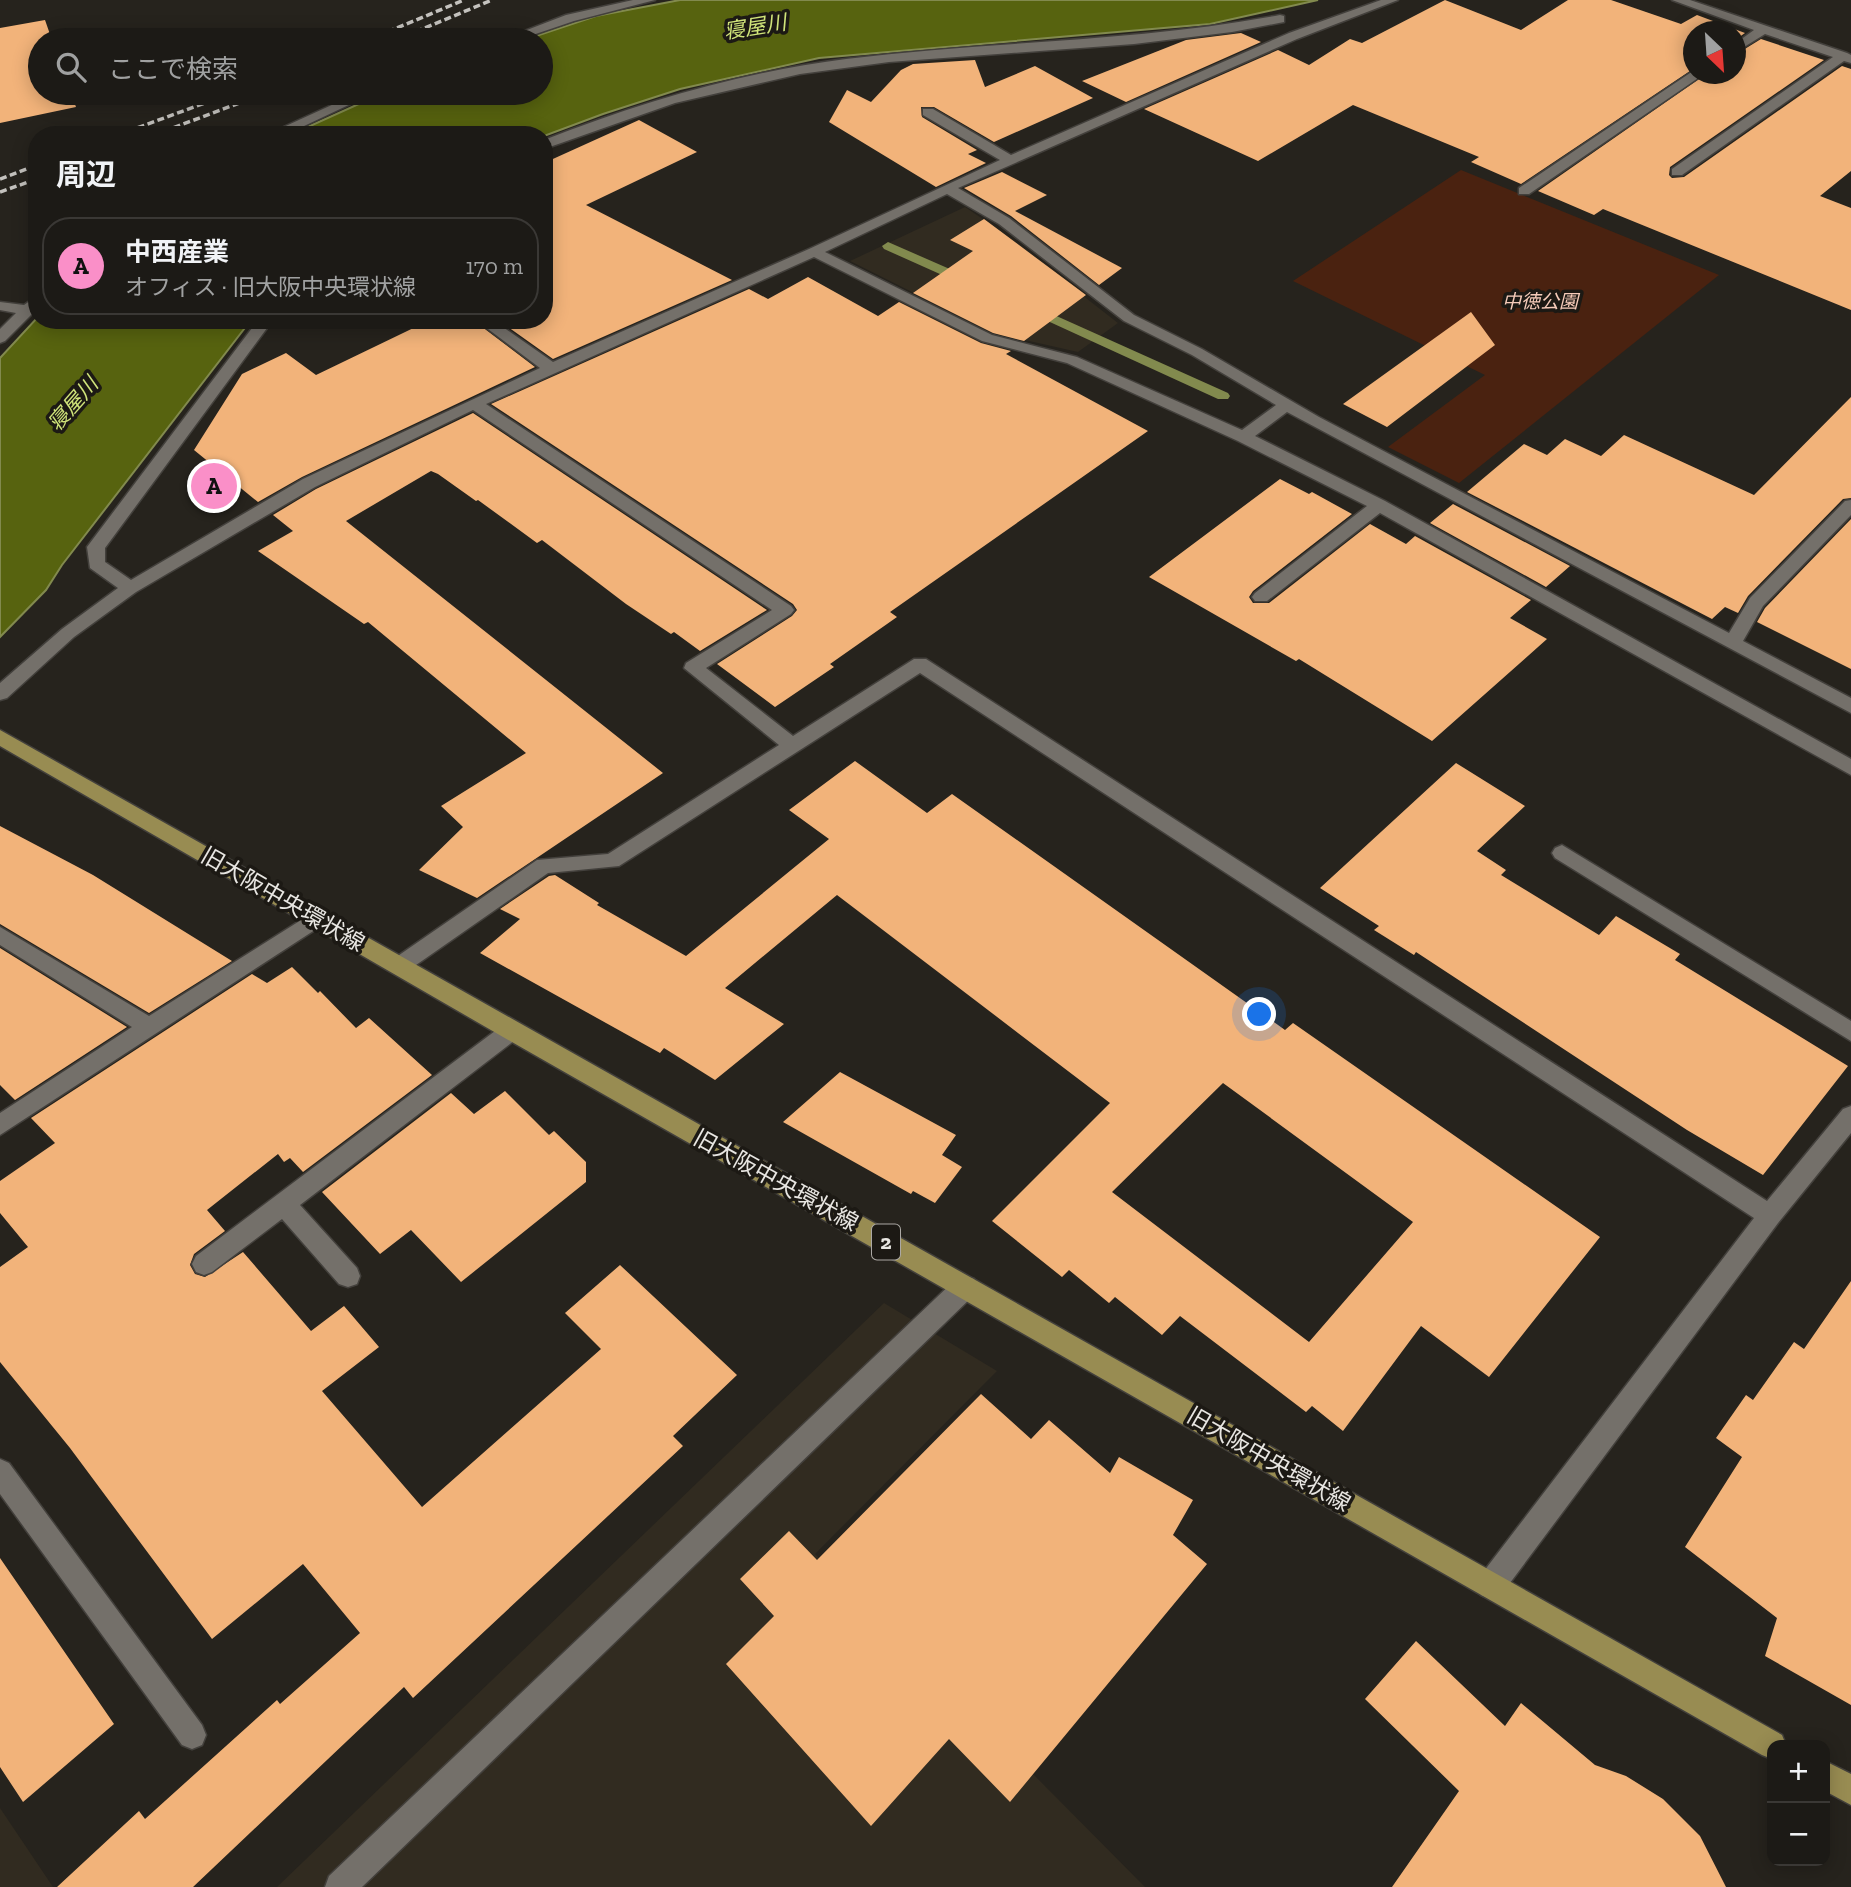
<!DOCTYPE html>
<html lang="ja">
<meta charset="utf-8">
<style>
body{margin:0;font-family:"Zilla Slab","Noto Sans JP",serif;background:#25231f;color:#f1f3f6}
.controls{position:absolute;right:21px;bottom:21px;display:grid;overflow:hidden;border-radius:14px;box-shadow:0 4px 18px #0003}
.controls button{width:63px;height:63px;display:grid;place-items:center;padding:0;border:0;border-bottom:2px solid #3a3835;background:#1c1a16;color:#f1f3f6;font:35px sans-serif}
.compass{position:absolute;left:1683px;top:21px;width:63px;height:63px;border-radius:50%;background:#1c1a16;box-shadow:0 4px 18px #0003;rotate:155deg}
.you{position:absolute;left:1260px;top:1015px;width:24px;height:24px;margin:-18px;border:5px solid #fff;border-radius:50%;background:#1a73e8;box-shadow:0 0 0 10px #1a73e833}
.badge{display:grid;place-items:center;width:46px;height:46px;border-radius:50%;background:#fa8fc8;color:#111;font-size:23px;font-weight:700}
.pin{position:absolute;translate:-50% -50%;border:4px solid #fff;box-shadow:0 2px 7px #0006}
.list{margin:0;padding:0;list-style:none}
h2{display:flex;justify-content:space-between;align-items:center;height:91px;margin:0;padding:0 28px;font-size:30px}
h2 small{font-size:23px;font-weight:400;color:#a0a1a1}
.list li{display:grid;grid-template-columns:46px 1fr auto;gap:21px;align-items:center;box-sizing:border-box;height:98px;margin:0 14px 14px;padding:0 14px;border:2px solid #3a3835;border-radius:28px}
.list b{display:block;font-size:26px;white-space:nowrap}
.list p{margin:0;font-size:23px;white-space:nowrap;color:#a0a1a1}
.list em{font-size:23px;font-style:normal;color:#a0a1a1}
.icon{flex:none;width:38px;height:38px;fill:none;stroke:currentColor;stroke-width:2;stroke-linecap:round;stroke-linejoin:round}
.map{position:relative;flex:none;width:1851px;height:1887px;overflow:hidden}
.search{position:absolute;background:#1c1a16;box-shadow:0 4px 18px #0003;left:28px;top:28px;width:525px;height:77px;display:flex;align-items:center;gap:18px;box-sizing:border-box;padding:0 24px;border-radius:38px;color:#a0a1a1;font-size:26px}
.panel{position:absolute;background:#1c1a16;box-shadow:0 4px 18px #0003;left:28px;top:126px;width:525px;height:203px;border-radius:28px}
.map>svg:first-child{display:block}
</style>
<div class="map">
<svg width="1851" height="1887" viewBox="0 0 1851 1887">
<rect width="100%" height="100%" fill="#26231d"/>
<path fill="#312b20" d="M 965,207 L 996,228 L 1118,323 L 1078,352 L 994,333 L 850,261 Z
M 884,1303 L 997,1371 L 815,1554 L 1145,1887 L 277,1887 Z
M 0,1808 L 53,1887 L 0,1887 Z"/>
<path fill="#4a2210" d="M 1461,170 L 1719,275 L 1459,483 L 1388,447 L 1485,375 L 1293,281 Z"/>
<path fill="#57630f" stroke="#828a4e" stroke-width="2" d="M 680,0 L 1318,0 L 1210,24 L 819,58 L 680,89 L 603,114 L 544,136 L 290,135 L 383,93 L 541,93 L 541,40 L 524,40 L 596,16 Z
M 37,318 L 37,320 L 251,320 L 62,565 L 46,590 L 0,637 L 0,358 Z"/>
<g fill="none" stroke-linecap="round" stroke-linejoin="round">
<path fill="#828a4e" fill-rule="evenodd" d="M 888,242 L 968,277 L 970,280 L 960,283 L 884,249 L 882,246 Z
M 1032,305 L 1228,393 L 1230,396 L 1228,399 L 1218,399 L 1028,312 L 1028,306 Z"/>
</g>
<path fill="#f2b37a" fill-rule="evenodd" d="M 1445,0 L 1521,30 L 1568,0 L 1611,0 L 1681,24 L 1697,15 L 1745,33 L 1735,40 L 1735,32 L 1693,32 L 1693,69 L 1521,184 L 1471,162 L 1479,157 L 1353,105 L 1258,161 L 1144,109 L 1278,50 L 1309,65 L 1350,39 L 1362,43 Z
M 45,20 L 52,40 L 40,40 L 40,93 L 71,93 L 76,107 L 0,123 L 0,28 Z
M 1241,33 L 1261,42 L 1126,102 L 1082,81 L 1186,40 Z
M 1761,39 L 1824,60 L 1670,167 L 1669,175 L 1672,178 L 1684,177 L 1842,66 L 1851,69 L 1851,171 L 1820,196 L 1851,208 L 1851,310 L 1603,209 L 1594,215 L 1538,191 L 1706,74 L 1735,74 L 1735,55 Z
M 975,60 L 985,87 L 1035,66 L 1093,98 L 994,142 L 934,107 L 921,107 L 922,117 L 977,150 L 968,154 L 986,163 L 936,187 L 829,122 L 847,90 L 871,102 L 901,70 L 913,64 Z
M 639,120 L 697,152 L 586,205 L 732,280 L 553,359 L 498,320 L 544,320 L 544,163 Z
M 1002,172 L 1047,195 L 1015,211 L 1122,268 L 1099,285 L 1011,216 L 964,188 Z
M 984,219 L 1086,295 L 1024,341 L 993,333 L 913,293 L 973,251 L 950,240 Z
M 808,277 L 878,316 L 899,302 L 981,343 L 1011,351 L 1006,354 L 1148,431 L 890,612 L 897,617 L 830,664 L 834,667 L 775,707 L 717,664 L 792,616 L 797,610 L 793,604 L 491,404 L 749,289 L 768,299 Z
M 1471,312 L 1495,345 L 1387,427 L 1343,404 Z
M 430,320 L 473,320 L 535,367 L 302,477 L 258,502 L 194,450 L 242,374 L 286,353 L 316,375 Z
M 1851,397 L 1851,498 L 1843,499 L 1748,596 L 1738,613 L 1725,607 L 1712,619 L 1467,492 L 1524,444 L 1547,455 L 1565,439 L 1601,456 L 1624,435 L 1754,495 Z
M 473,413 L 767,610 L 700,651 L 674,632 L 671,634 L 626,604 L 542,540 L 537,543 L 478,500 L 476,501 L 438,474 L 431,471 L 346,521 L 663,773 L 477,898 L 419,870 L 463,827 L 441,806 L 526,753 L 368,622 L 364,624 L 258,551 L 293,531 L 273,515 L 316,489 Z
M 1280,479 L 1309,494 L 1312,492 L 1352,514 L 1253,591 L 1249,597 L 1253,603 L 1269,603 L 1370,524 L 1406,544 L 1415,536 L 1531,600 L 1510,618 L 1547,639 L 1432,741 L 1299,659 L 1296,661 L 1149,577 Z
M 1453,504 L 1570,566 L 1546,587 L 1430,523 Z
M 1851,519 L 1851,669 L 1757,622 L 1765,608 Z
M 855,761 L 927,813 L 952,794 L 1285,1030 L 1293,1023 L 1600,1237 L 1489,1377 L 1421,1326 L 1343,1431 L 1312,1406 L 1306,1412 L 1180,1316 L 1162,1335 L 1115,1297 L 1109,1303 L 1069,1270 L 1062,1277 L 992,1221 L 1110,1103 L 837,895 L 725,988 L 784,1024 L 715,1080 L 664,1048 L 660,1053 L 480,953 L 520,919 L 500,909 L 549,876 L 555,875 L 599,903 L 597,905 L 686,956 L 829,839 L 789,810 ZM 1223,1083 L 1413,1222 L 1309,1342 L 1112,1192 Z
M 1456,763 L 1525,806 L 1477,851 L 1506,870 L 1501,875 L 1599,935 L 1616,916 L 1680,954 L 1675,960 L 1848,1066 L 1763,1175 L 1687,1130 L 1416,952 L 1414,955 L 1374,930 L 1379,926 L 1320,888 Z
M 0,826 L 93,875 L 232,961 L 149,1013 L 0,924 Z
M 0,948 L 127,1027 L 15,1100 L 0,1085 Z
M 292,967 L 318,993 L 320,991 L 356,1028 L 369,1018 L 432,1075 L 303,1172 L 290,1158 L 284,1162 L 278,1154 L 207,1210 L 225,1231 L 194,1254 L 190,1265 L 195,1274 L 205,1277 L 243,1252 L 311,1331 L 344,1306 L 379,1347 L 322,1391 L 422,1507 L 601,1349 L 565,1313 L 620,1265 L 737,1375 L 673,1436 L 683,1446 L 413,1698 L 404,1687 L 193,1887 L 57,1887 L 139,1811 L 145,1819 L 277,1700 L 280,1704 L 360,1633 L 303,1564 L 212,1639 L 70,1448 L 0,1362 L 0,1267 L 28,1247 L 0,1213 L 0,1181 L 55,1143 L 31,1118 L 252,974 L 267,983 Z
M 840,1072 L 956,1135 L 942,1155 L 962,1167 L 935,1203 L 913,1191 L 911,1194 L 783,1122 Z
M 505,1091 L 549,1135 L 554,1131 L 586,1162 L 586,1182 L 461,1282 L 411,1230 L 380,1254 L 322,1192 L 451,1093 L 474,1114 Z
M 1851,1281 L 1851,1705 L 1765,1656 L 1777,1618 L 1685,1547 L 1742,1457 L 1716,1438 L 1746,1395 L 1753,1400 L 1794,1342 L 1804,1349 Z
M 981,1394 L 1031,1439 L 1049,1420 L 1110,1473 L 1119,1457 L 1193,1500 L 1173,1535 L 1207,1564 L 1010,1802 L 949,1739 L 871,1826 L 726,1664 L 774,1616 L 740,1579 L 789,1531 L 817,1560 Z
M 0,1558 L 114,1724 L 23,1802 L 0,1767 Z
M 1416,1641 L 1505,1726 L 1521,1703 L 1595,1765 L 1626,1776 L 1663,1799 L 1700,1836 L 1726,1887 L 1392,1887 L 1459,1791 L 1365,1699 Z"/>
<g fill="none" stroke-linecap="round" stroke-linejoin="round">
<g stroke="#43403c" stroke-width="3">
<path id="minor" d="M 633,0 L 655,0 L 574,21 L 518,40 L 501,40 L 566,15 Z
M 1381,0 L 1398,0 L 1297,39 L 958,188 L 1009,218 L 1134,315 L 1202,349 L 1319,417 L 1729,633 L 1750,598 L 1845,501 L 1851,500 L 1851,515 L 1763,606 L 1743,641 L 1851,698 L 1851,713 L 1287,412 L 1255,436 L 1385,501 L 1851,759 L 1851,775 L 1380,513 L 1267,601 L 1255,601 L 1252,597 L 1255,593 L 1367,506 L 1238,441 L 1067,363 L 982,341 L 814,257 L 486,404 L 791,606 L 794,610 L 791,614 L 706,668 L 793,736 L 914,659 L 926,659 L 1767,1201 L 1843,1109 L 1851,1106 L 1851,1133 L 1778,1223 L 1501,1595 L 1491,1599 L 1481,1595 L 1477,1585 L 1481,1575 L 1754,1218 L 920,673 L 619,866 L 548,873 L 406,972 L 399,975 L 392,972 L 388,966 L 392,960 L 537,860 L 608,854 L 779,745 L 684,668 L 686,663 L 772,610 L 473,410 L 315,487 L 136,592 L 74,637 L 7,698 L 0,700 L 0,683 L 62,629 L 118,588 L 90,568 L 87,547 L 258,320 L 273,320 L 105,548 L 105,562 L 131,580 L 303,479 L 540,368 L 476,320 L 493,320 L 553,362 L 809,249 L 1000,160 L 923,115 L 923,109 L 933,109 L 1011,155 L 1289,33 ZM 947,194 L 999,224 L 1124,321 L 1192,355 L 1276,405 L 1242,430 L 1077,357 L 992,335 L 825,252 Z
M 1672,0 L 1690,0 L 1847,53 L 1851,55 L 1851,63 L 1844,61 L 1682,175 L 1672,175 L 1672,169 L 1833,57 L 1765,34 L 1736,52 L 1736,43 L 1754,30 Z
M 1280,15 L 1284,16 L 1284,22 L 1232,32 L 1134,44 L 889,62 L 800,74 L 675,103 L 544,149 L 544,140 C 641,102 742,72 846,59 C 991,41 1136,42 1280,15 Z
M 1693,71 L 1694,74 L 1704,74 L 1529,194 L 1519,194 L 1519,188 Z
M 358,93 L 374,93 L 285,135 L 266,135 Z
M 37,296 L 37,309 L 5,341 L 0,343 L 0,329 L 16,313 L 0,310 L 0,302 L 24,305 Z
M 1562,845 L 1851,1021 L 1851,1041 L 1555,858 L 1552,853 L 1555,848 Z
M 317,910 L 324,912 L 327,918 L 324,924 L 0,1135 L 0,1113 L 132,1027 L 0,945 L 0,927 L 149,1016 Z
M 511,1022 L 519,1025 L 522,1031 L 519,1037 L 300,1205 L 357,1268 L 360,1276 L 357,1284 L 348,1287 L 339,1284 L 282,1219 L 212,1272 L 204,1275 L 196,1272 L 192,1264 L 196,1256 L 503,1025 Z
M 965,1276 L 974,1279 L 977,1287 L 974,1295 L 362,1887 L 325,1887 L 329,1876 L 956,1279 Z
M 0,1459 L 9,1463 L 202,1725 L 206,1735 L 202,1745 L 192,1749 L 182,1745 L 0,1494 Z"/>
</g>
<g stroke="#43403c" stroke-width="3">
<path id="major" d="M 0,730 L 1782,1735 L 1786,1745 L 1772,1745 L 1772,1759 L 1762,1755 L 503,1037 L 0,746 Z
M 1825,1761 L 1851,1774 L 1851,1805 L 1825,1791 Z"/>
</g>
<use href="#minor" fill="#74706a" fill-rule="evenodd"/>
<use href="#major" fill="#988c52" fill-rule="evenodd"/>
<path stroke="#c4c2be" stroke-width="3.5" stroke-dasharray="7 3.5" stroke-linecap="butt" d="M 368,40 L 464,0
M 396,40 L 492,0
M 118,135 L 232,93
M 154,135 L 266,93
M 0,179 L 37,165
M 0,192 L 37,179"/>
</g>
<g text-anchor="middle" stroke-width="7" stroke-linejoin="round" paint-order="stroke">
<g font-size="19" font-style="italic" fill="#f5cbb9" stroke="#1c1914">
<text x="1540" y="308">中徳公園</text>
</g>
<g font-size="21" font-style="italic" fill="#d0e47a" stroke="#1c1914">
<text transform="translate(755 27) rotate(-9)" y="7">寝屋川</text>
<text transform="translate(73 404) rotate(-49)" y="7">寝屋川</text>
</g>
<rect fill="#1c1914" stroke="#aba8a4" stroke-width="2" x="872" y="1224.5" width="28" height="35" rx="5"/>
<g font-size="21" font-weight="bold" fill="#e8e6e2">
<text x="886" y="1249">2</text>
</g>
<g font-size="23" fill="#e8e6e2" stroke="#1c1914">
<text transform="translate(283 899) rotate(30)" y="8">旧大阪中央環状線</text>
<text transform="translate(776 1180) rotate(29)" y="8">旧大阪中央環状線</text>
<text transform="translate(1269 1459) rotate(30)" y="8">旧大阪中央環状線</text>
</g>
</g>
</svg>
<div class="controls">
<button>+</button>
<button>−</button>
</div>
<svg class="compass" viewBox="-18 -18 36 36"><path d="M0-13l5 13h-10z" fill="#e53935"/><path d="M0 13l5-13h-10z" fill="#a0a1a1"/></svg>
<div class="you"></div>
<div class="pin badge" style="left:214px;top:486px">A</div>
<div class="search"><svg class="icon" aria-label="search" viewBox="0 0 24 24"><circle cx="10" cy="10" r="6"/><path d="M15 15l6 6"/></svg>ここで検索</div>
<section class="panel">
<h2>周辺<small></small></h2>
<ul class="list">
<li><span class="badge">A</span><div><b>中西産業</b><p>オフィス · 旧大阪中央環状線</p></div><em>170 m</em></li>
</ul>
</section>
</div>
